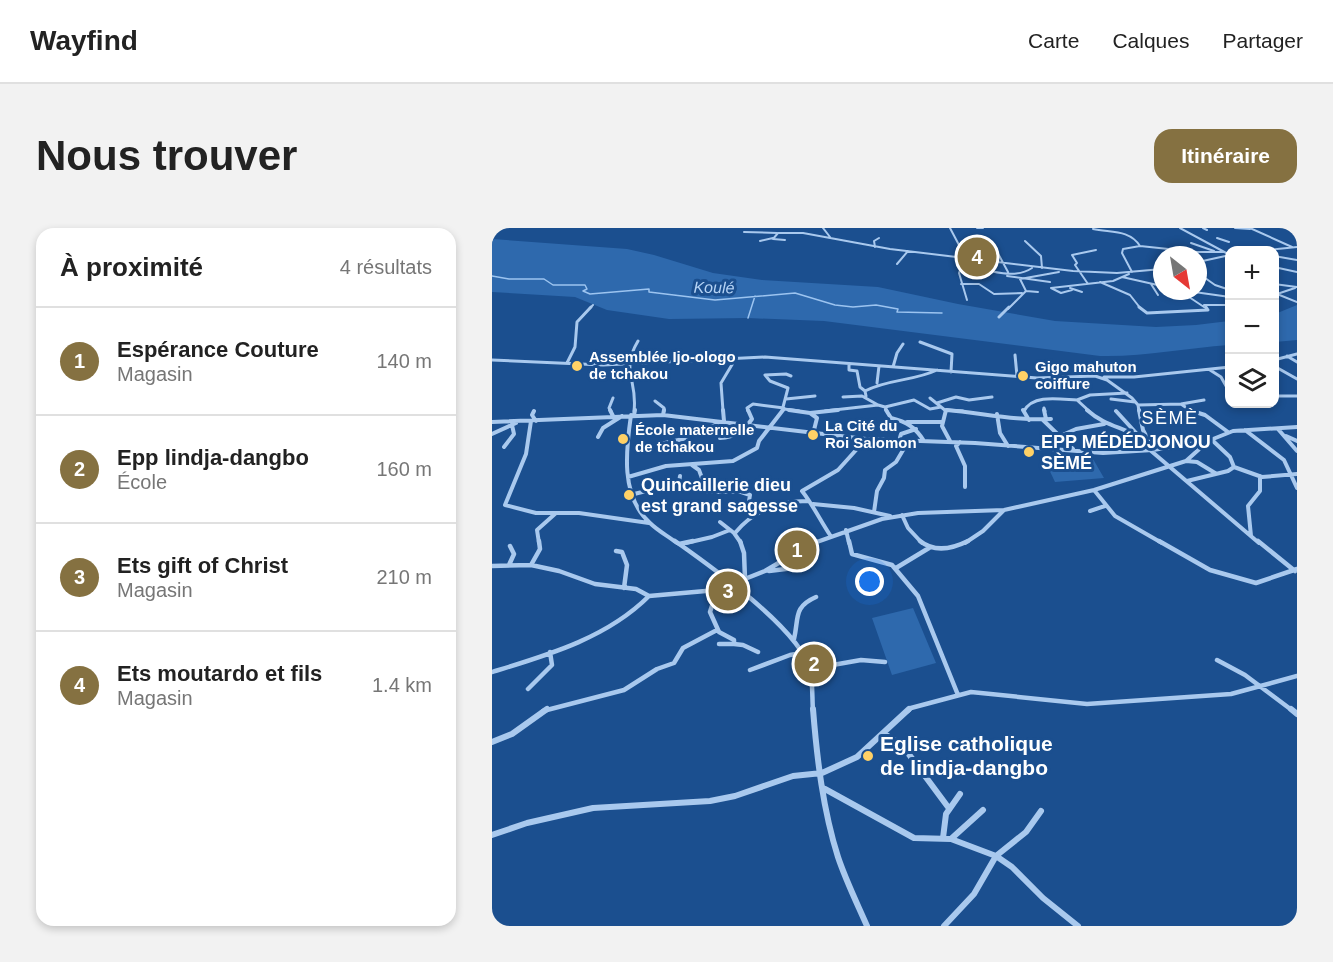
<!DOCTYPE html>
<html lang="fr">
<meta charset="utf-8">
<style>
body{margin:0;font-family:Arial,sans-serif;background:#f2f2f2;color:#222}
.controls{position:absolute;right:18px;top:18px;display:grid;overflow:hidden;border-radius:12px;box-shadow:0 3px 9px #0003}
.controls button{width:54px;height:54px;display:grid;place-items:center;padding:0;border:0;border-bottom:2px solid #e0e0e0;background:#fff;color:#222;font:30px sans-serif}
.compass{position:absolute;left:661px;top:18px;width:54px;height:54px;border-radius:50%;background:#fff;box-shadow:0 3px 9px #0003;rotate:149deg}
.you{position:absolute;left:378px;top:354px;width:21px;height:21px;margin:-15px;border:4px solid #fff;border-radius:50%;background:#1a73e8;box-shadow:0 0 0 9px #1a73e833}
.badge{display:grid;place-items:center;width:39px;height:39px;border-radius:50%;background:#857141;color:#fff;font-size:20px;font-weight:700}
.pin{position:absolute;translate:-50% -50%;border:3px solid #fff;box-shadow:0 2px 6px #0006}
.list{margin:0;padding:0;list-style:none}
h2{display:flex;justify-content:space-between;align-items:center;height:78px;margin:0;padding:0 24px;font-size:26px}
h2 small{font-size:20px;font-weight:400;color:#767676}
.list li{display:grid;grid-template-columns:39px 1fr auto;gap:18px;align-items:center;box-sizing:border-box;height:108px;padding:0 24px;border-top:2px solid #e0e0e0}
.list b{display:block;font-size:22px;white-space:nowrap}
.list p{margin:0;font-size:20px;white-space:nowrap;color:#767676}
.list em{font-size:20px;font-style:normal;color:#767676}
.icon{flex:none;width:33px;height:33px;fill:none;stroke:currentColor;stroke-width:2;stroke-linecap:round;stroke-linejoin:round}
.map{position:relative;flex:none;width:805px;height:698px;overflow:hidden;border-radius:18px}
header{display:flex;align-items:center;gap:36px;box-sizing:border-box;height:84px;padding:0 30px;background:#fff;border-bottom:2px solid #e0e0e0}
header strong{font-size:28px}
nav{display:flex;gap:33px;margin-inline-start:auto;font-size:21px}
.intro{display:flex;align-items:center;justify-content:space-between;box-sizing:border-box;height:144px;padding:0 36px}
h1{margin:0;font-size:42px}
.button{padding:15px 27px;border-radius:18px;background:#857141;color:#fff;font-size:21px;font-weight:700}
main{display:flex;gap:36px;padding:0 36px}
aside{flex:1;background:#fff;border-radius:18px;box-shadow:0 3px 9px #0003}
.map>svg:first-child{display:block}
</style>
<header>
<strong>Wayfind</strong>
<nav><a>Carte</a><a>Calques</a><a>Partager</a></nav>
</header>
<div class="intro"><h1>Nous trouver</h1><a class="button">Itinéraire</a></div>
<main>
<aside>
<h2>À proximité<small>4 résultats</small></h2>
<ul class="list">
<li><span class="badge">1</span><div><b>Espérance Couture</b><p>Magasin</p></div><em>140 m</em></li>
<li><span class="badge">2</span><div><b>Epp lindja-dangbo</b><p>École</p></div><em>160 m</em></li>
<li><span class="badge">3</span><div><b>Ets gift of Christ</b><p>Magasin</p></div><em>210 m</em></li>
<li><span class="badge">4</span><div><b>Ets moutardo et fils</b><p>Magasin</p></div><em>1.4 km</em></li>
</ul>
</aside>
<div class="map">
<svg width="805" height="698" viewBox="0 0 805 698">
<rect width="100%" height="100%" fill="#1b4f8f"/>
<path fill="#2e69ad" d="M 0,11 L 135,21 L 162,27 L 221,45 L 270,52 L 386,59 L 466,76 L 563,93 L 664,99 L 704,97 L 737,93 L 737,117 C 694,120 652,129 608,128 L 332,93 L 256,90 L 177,91 L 115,82 L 83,69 L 0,64 Z
M 805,77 L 805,112 L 783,114 L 783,86 Z
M 601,231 L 612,250 L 563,254 L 554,235 Z
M 421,380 L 444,435 L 400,447 L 380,390 Z"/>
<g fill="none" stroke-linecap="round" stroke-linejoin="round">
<path stroke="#9cc4f0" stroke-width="1.5" d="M 0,48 L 17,51 L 52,51 L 61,57 L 93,57 L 95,61 L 91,63 L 98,66 L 157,61 L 157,64 L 223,72 L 303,65 L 343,77 L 361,79 L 384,77 L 406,81 L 405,84 L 450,85
M 256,90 L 263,68"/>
<path stroke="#a9c9ee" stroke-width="2" d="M 331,0 L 338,9
M 458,0 L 467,17 L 483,30
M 485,0 L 491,0
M 688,0 L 738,27
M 711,0 L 715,2
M 743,0 L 758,1
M 758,0 L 800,19
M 601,1 C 618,5 637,1 648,18 L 631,21 L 630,25 L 640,44
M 252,4 L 285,5
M 725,10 L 737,14
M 293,12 L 281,11 L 286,5 L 311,5 L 398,21 L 581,43 L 625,45 L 670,41
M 268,13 L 281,10
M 533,13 L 549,28 L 550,40
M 699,15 L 722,23
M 502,18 L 516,44
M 648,18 L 705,24 L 732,24
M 383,19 L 382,13 L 387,10
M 776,22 L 805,19
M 782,28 L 805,32
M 471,33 L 467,45 L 475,72
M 706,34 L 738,27
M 472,35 C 492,41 521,53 540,40
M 405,36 L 416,23
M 782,39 L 805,44
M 706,45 L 723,57 L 738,62
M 515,48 L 558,54
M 630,49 L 670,58
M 608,54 L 638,67 L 649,81
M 469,56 L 487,56 L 502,66 L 530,65
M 596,56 L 583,37 L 585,35 L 580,27 L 604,22
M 659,56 L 666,67
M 782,56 L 805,59
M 559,60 L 621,53 L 637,46
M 559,60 L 569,65 L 580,62
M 578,60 L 590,64
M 534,63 L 546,64
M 688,63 L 715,81
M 695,63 L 738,69
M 785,66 L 803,60
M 782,67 L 785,66 L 805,74
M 712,77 L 738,77
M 97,81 L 101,77
M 516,81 L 534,63 L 528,51 L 567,44"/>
<path stroke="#a9c9ee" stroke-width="3" d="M 647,79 L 655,85 L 716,82 L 714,79
M 507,89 L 517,79
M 428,114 L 460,126 L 459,144
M 523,127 L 525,148
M 795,128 L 805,134
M 0,132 L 111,137 L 273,129 L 545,150 L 603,148 L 615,152 L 640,170 L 646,177 L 647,183
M 782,132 L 805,126
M 75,135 L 83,119 L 85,94 L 99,79
M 357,136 L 357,142 L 365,143 L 368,159 L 373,163
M 782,138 L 805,151
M 401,139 L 405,125 L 411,116
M 718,142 L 729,149 L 738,165
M 273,147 L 294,146 L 299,148
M 273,147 L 278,153 L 296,160 L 290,183
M 612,149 L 642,149 L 738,139
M 385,155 L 387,138
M 374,168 L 373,163 C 396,151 422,153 445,142
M 782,168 L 805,168
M 351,169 L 370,168 L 386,177
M 438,170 L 454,183
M 294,171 L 323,168
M 619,171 L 643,174
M 585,172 L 598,167 L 635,165
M 163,173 L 172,180 L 172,183
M 445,175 L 464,169 L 477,172 L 500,169
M 689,176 L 699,183
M 646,177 L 689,176 L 712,172
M 393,179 L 422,172 L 438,181 L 449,179
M 552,180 L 553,183
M 292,181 L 307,183
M 455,182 L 471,183
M 119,183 L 117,180 L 121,170
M 142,183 C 146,152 128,143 146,113
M 231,183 L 229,155 L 244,130
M 256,183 L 255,180 L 261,176 L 292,180
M 333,183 L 386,177 L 393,179 L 395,183
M 532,183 C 541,166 567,171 585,172 L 597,183"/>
<path stroke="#a9c9ee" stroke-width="4" d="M 118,182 L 121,188
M 297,182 L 318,185 L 325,190 L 321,206
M 394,182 L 399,190 C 415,194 423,199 432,213
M 454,182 L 450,198 L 458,213
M 455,182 C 490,185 525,193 559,191
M 531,182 L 537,192
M 552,182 L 554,191
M 595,182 C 615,200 636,199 656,215
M 647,182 L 651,202 L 660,219
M 697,182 L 713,187 L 736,204
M 42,183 L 40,187 L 44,193
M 624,183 L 645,206
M 318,185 L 346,182
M 505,186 L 508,205 L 516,218
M 139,187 C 134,222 128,268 158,295 C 166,303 176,308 185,315
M 142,187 L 143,182
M 171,187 L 172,182
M 551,192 L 581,221
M 39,193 L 34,226 L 13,277 L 44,285 L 87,285 L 157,295
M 0,194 L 171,187 L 374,211 L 483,215 L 611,225 L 661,222 L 716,213 L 741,203 L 805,199
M 415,194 L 449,194
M 786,201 L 805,223
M 753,202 L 792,232 L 805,260
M 0,206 L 24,195
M 794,208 L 805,213
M 106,209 L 111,200 L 130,188
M 566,209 L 584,201 L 612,196
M 228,210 C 243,209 251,204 260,191 L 256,182
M 407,213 L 409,206 L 424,201
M 468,214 L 464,218 L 473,238 L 473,259
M 164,217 L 191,211 L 232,193 L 231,182
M 12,219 L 22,206 L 20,197
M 658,222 L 767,315
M 694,233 L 705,234 L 723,245
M 200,237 L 207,242 L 215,264 L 249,264 L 258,267 L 257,273
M 742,239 L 770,249 L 805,246
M 136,249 L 174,238 L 241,233 L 265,220 L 267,213 L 291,182
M 695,253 L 736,243 L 742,239 L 738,229 L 720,212
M 602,262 L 623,288 L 670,315
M 138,267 L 187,255 L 188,248
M 321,276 L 362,280 L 398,288
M 598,283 L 613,278
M 382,284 L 385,263 L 392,250 L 393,242 L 404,234 L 417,212
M 410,287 L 416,300 L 430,315
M 228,294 L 242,305 L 249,315
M 354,302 L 357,315
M 243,305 C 262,282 286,273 316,273
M 338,307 C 328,292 321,277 310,263 L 346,242 L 374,211
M 759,308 L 756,278 L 768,263 L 768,248
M 47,315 L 45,302 L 64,285
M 194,315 L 220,309 L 238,302
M 322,315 L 390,291 L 426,285 L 512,282 L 602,262 L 694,233 L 714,215
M 473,315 L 491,303 L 512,282"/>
<path stroke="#a9c9ee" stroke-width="4.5" d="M 183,313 C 217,337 309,402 318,442 C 321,454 320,470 321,483
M 248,313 L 252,325 L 253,351
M 357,313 L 360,326 L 400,337 L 426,368 L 466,467
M 428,313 C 443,325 460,321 476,313
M 667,313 L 718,342 L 764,355 L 805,341
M 766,313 L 803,343
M 187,316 L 201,313
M 124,323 L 130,324 L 135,337 L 132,360
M 17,337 L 22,326 L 18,318
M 39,337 L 48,321 L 47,313
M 0,338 L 39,337 L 67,343 L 103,356 L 144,361 L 157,368 L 225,362 L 273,343 L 324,313
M 404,340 L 437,320
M 277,343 L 310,339
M 225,362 L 218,384 L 227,404 L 242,412 L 242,416 L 251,417 L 266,424
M 302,411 C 307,390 301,379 324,369
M 227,416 L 242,416
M 725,432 L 753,447 L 801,483
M 318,441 L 369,432 L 393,434
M 258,442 L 298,427 L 310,425
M 0,444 C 56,427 115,410 157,368
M 36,461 L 60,437 L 58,424
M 51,483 L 132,462 L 165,441 L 182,435 L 191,420 L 225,402
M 416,483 L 419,480 L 479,464 L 595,476 L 739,466 L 805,448"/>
<path stroke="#a9c9ee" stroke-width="6" d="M 321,481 C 325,531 331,582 346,629 C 354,653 365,675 375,698
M 799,481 L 805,486
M 391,505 L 410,517 L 456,579
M 0,514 L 20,506 L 55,481
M 333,561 L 422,610 L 459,611 L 504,628 L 520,639 L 551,670 L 586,698
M 0,607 L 35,595 L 101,580 L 218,573 L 243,568 L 301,548 L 330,545 L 365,529 L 417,481
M 451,610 L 454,586 L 468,566
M 460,610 L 491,582
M 452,698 L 482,666 L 504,628 L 534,604 L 549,583"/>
</g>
<g fill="#ffd166" stroke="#1b4f8f" stroke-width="2">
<circle cx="85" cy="138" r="6"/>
<circle cx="531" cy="148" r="6"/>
<circle cx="321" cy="207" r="6"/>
<circle cx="131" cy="211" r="6"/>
<circle cx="537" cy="224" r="6"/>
<circle cx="137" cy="267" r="6"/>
<circle cx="376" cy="528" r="6"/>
</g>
<g text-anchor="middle" stroke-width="6" stroke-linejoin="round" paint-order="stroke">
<g font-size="15" font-weight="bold" fill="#fff" stroke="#1b4f8f" text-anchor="start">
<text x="97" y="134">Assemblée Ijo-ologo<tspan x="97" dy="17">de tchakou</tspan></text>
<text x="543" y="144">Gigo mahuton<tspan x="543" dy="17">coiffure</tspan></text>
<text x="333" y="203">La Cité du<tspan x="333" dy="17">Roi Salomon</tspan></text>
<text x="143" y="207">École maternelle<tspan x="143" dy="17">de tchakou</tspan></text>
</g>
<g font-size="16" font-style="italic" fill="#b5d3f5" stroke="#1b4f8f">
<text transform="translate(222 59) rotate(1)" y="6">Koulé</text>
</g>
<g font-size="18" letter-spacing="1.5" fill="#fff" stroke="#1b4f8f">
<text x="678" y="196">SÈMÈ</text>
</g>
<g font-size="18" font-weight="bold" fill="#fff" stroke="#1b4f8f" text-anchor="start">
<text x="549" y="220">EPP MÉDÉDJONOU<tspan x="549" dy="21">SÈMÉ</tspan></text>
<text x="149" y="263">Quincaillerie dieu<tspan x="149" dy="21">est grand sagesse</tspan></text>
</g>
<g font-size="21" font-weight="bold" fill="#fff" stroke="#1b4f8f" text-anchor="start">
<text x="388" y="523">Eglise catholique<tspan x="388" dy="24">de lindja-dangbo</tspan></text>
</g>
</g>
</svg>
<div class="controls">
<button>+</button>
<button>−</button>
<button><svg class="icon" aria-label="layers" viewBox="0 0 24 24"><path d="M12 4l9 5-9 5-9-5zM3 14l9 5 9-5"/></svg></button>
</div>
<svg class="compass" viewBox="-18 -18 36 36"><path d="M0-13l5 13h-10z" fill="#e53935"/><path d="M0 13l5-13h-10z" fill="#767676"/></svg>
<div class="you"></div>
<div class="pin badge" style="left:305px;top:322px">1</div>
<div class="pin badge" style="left:322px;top:436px">2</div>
<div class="pin badge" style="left:236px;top:363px">3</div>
<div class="pin badge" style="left:485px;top:29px">4</div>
</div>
</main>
